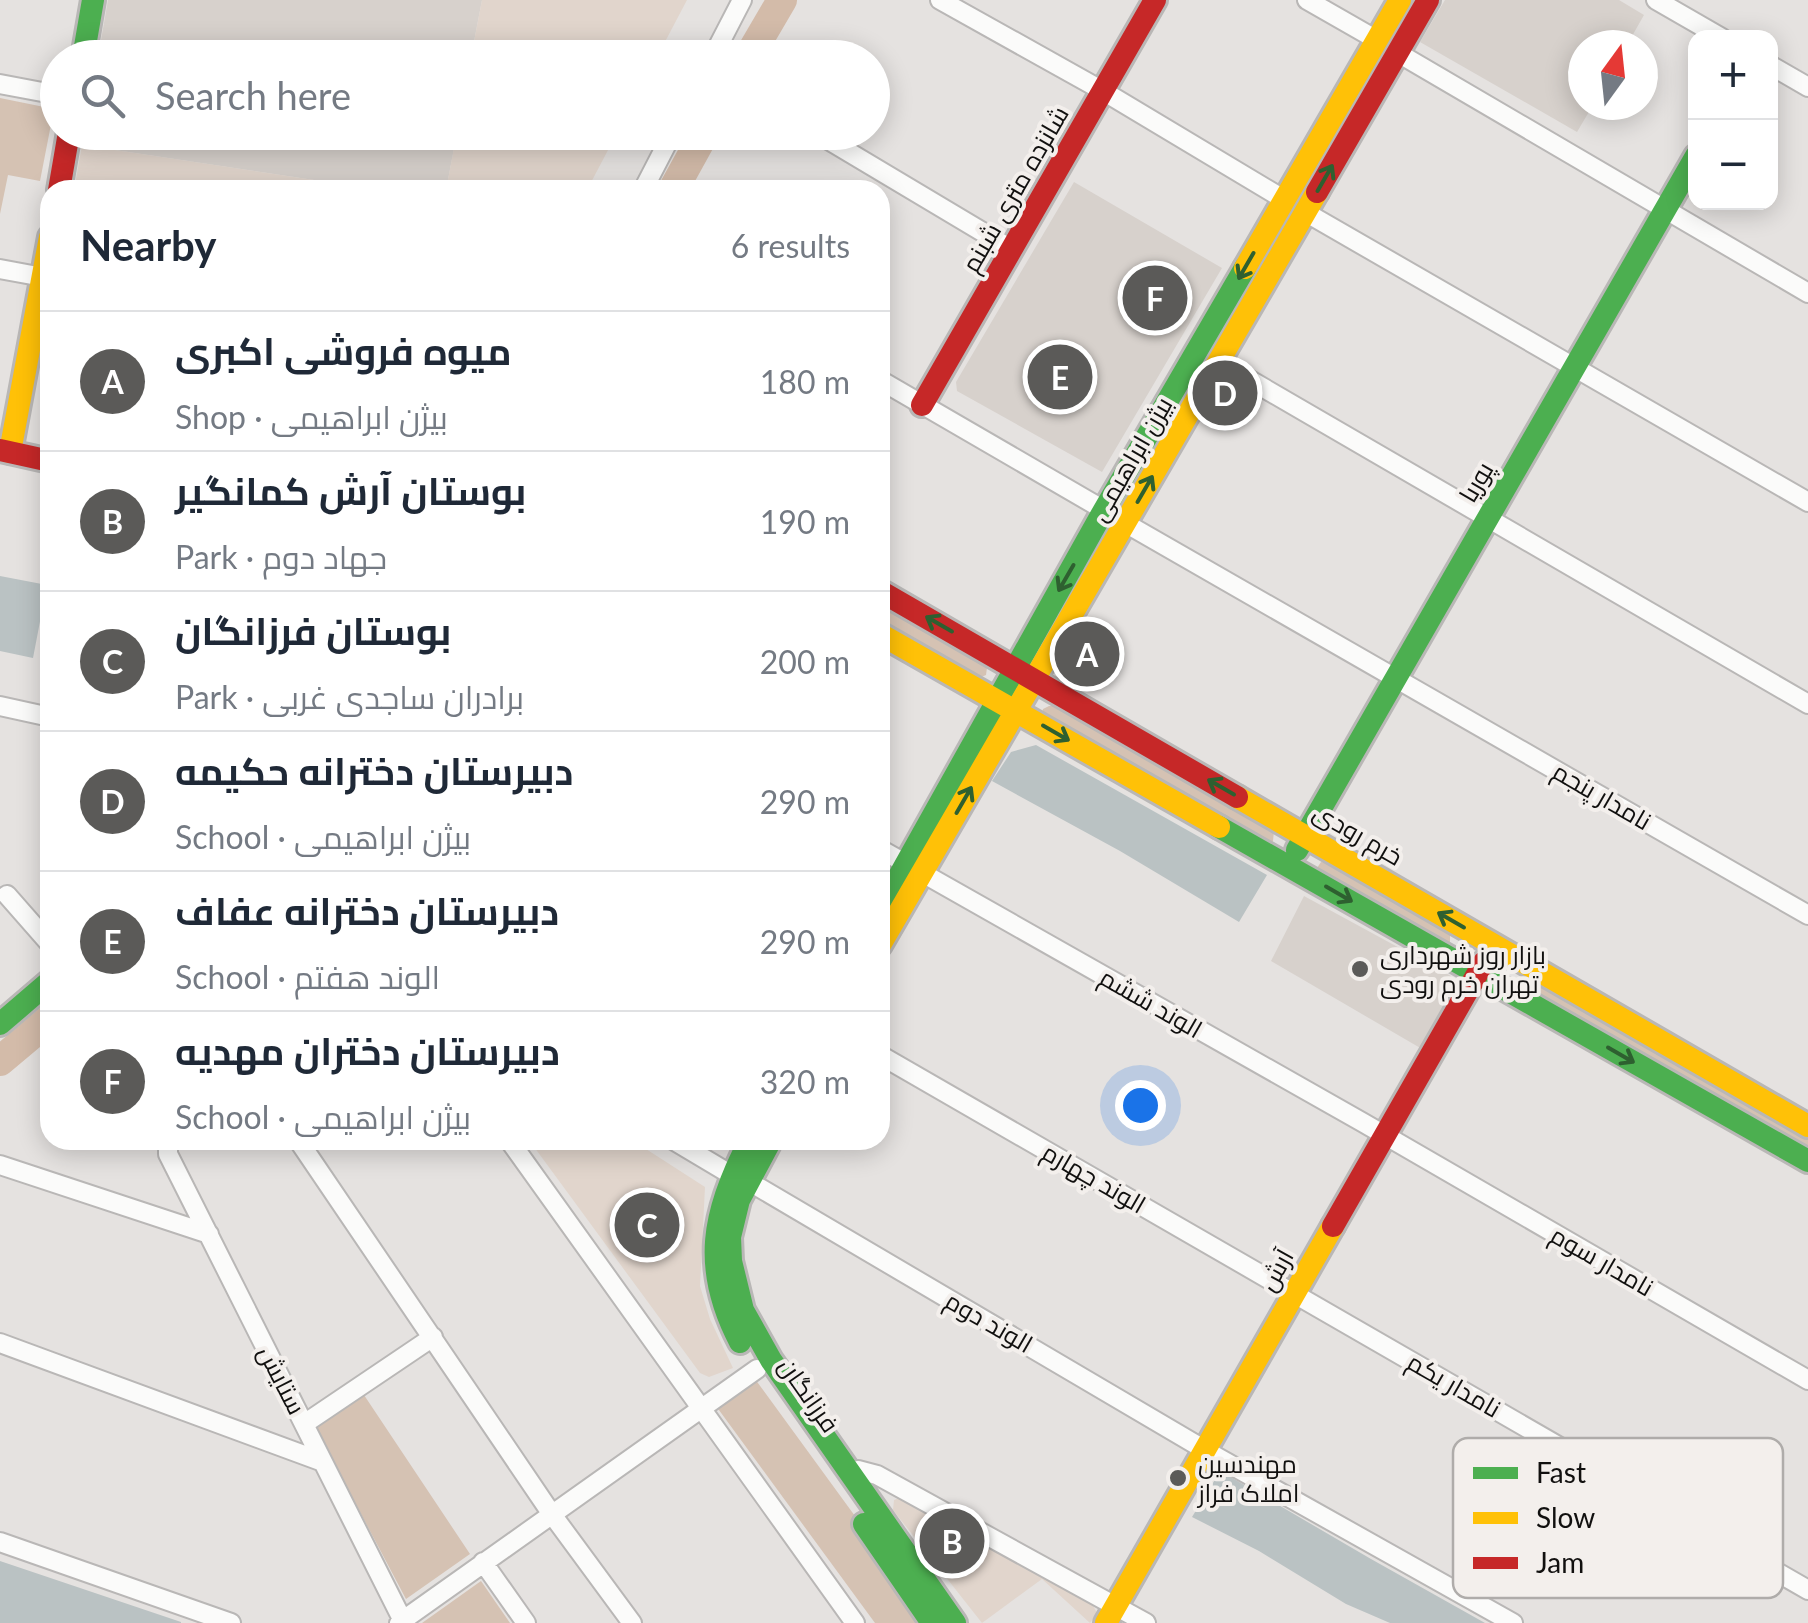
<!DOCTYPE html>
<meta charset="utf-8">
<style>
body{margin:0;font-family:Lato,Cairo,sans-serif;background:#f6f6f7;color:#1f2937}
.controls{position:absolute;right:30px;top:30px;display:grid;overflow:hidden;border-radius:20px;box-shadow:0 5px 25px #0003}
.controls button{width:90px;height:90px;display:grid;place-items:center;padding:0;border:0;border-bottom:2px solid #e0e1e3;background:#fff;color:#1f2937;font:50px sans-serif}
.compass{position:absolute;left:1568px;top:30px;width:90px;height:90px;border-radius:50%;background:#fff;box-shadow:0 5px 25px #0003;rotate:15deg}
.you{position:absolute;left:1140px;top:1105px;width:35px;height:35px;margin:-25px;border:8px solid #fff;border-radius:50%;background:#1a73e8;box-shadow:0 0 0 15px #1a73e833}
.badge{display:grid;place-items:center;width:65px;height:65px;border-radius:50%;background:#5b5a58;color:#fff;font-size:32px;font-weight:700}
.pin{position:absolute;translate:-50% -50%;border:5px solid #fff;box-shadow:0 2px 10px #0006}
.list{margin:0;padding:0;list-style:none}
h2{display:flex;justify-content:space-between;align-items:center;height:130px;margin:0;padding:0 40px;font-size:42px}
h2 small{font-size:32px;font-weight:400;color:#747a83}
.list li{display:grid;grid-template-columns:65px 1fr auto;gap:30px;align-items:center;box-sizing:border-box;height:140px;padding:0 40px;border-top:2px solid #e0e1e3}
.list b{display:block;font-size:38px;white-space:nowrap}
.list p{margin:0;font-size:32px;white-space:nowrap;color:#747a83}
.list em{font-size:32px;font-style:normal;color:#747a83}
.icon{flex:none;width:55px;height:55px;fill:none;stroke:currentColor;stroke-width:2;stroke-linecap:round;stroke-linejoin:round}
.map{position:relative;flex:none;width:1808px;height:1623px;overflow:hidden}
.search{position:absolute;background:#fff;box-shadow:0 5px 25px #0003;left:40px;top:40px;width:850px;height:110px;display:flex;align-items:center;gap:25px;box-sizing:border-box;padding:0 35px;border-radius:55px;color:#747a83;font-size:38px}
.panel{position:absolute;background:#fff;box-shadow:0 5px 25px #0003;left:40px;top:180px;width:850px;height:970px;border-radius:30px}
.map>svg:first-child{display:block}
</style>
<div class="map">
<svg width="1808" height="1623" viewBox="0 0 1808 1623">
<rect width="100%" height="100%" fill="#e5e2e0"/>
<path fill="#d7d1cc" d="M 108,0 L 482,0 L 471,57 L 98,57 Z
M 1445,0 L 1619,0 L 1644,15 L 1627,45 L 1583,45 L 1583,105 L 1593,105 L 1577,132 L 1420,42 Z
M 84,132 L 457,133 L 446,190 L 381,190 L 82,145 Z
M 1074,182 L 1222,268 L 1102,472 L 957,391 L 956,382 Z
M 1304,896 L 1451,976 L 1457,990 L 1422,1049 L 1271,961 Z"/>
<path fill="#e1d5cc" d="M 482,0 L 687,0 L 657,57 L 471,57 Z
M 457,132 L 617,132 L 617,133 L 587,190 L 446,190 Z
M 82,145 L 381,190 L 74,190 Z
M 529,1140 L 632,1140 L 705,1187 L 700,1286 L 710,1319 L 733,1368 L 709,1377 L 700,1373 Z
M 904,1496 L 1091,1602 L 1097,1613 L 1090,1623 L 1042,1579 L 982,1623 L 893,1510 L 894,1500 Z"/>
<path fill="#d5c2b3" d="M 0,98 L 54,109 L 40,181 L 8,175 L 0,214 Z
M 880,597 L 988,660 L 986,675 L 979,678 L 880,624 Z
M 1049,706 L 1059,706 L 1274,831 L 1273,841 L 1268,845 L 1042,714 L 1043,709 Z
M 1321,862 L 1330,863 L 1450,933 L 1450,945 L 1317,868 Z
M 1530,978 L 1808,1138 L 1808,1157 L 1519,987 L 1523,981 Z
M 755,1379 L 933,1623 L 875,1623 L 716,1406 Z
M 364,1395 L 470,1554 L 406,1599 L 315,1427 Z
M 481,1581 L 510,1623 L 422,1623 Z"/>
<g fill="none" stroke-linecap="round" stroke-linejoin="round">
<path stroke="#d3bba9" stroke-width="30" d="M 748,58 L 782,0
M 673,190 L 705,132
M 0,1061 L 50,1019"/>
</g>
<path fill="#bac2c3" d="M 0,576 L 47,585 L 33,658 L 0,651 Z
M 1036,745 L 1267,875 L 1239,922 L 1120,851 L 992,781 L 1011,752 Z
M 1227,1475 L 1371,1559 L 1485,1623 L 1390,1623 L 1346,1604 L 1259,1551 L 1192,1517 L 1216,1478 Z
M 0,1561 L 181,1622 L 181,1623 L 0,1623 Z"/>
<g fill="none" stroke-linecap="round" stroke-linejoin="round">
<g stroke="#b9b7b6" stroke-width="22">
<path id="street" d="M 940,0 L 1103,91 L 1285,200
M 1307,0 L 1377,40
M 1656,0 L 1722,38
M 1398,53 L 1808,293
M 712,58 L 742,0
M 1770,65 L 1808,87
M 0,84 L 58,95
M 815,132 L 1011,249
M 643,190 L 673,132
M 1305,212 L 1808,502
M 0,269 L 43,277
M 1219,362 L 1808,704
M 880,380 L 1104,510
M 1125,523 L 1808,915
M 0,706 L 50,717
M 880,849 L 1362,1122 L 1808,1380
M 7,895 L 50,944
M 880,1055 L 1808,1590
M 168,1140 L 168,1154 L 402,1619
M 298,1140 L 551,1513 L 632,1623
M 509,1140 L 855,1623
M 673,1140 L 730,1174
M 0,1165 L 209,1234
M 760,1188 L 1217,1457 L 1513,1623
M 0,1343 L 323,1462
M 304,1424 L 433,1337
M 849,1472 L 858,1470 L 877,1475 L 1146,1623
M 0,1542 L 231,1623
M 483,1562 L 526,1623
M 399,1623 L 757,1369"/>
</g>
<g stroke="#b9b7b6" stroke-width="28">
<path id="fast" d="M 83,58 L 93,0
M 1219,827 L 1808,1161
M 1297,850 L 1696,156
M 880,910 L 1104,510 L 1245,268
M 0,1024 L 50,981
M 771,1140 L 739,1200 L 730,1237 L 731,1261 L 743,1310 L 771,1360 L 955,1623
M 740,1342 C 701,1268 712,1212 750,1140
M 864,1524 L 932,1623"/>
</g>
<g stroke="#b9b7b6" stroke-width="28">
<path id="slow" d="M 1245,268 L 1400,0
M 10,452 L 50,237
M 880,634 L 1219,827
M 1237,797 L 1808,1126
M 880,945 L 1317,192
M 1106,1623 L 1333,1226"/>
</g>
<g stroke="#b9b7b6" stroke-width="28">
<path id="jam" d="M 59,190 L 69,132
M 1317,192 L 1428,0
M 922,405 L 1155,0
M 0,450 L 50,461
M 880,591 L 1237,797
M 1333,1226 L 1484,962"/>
</g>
<use href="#street" stroke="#fbfbfa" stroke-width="18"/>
<use href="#fast" stroke="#4caf50" stroke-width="22"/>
<use href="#slow" stroke="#ffc107" stroke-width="22"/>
<use href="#jam" stroke="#c62828" stroke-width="22"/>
</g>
<defs><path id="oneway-shaft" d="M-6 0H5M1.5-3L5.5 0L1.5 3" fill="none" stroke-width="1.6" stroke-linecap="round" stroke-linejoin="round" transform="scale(2.5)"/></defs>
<g stroke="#2e6030">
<use href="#oneway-shaft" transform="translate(1325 178) rotate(-60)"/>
<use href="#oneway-shaft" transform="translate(1246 266) rotate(120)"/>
<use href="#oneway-shaft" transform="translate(1145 489) rotate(-60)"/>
<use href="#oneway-shaft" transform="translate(1066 578) rotate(120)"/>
<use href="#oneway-shaft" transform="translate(939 624) rotate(-150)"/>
<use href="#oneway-shaft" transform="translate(1056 733) rotate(30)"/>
<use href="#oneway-shaft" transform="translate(1221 787) rotate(-150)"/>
<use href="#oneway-shaft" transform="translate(964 800) rotate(-60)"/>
<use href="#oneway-shaft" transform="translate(1339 894) rotate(30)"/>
<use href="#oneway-shaft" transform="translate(1451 920) rotate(-150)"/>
<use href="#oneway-shaft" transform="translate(1621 1055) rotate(30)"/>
</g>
<g fill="#5b5a58" stroke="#f3efec" stroke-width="4">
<circle cx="1360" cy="969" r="10"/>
<circle cx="1178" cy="1478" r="10"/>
</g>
<g text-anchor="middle" stroke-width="8" stroke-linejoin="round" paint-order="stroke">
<g font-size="25" fill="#11100f" stroke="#f3efec">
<text transform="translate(1015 189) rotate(-60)" y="9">شانزده متری شبنم</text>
<text transform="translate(1131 459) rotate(-60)" y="9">بیژن ابراهیمی</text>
<text transform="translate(1476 482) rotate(-60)" y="9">پوریا</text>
<text transform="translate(1602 796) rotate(30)" y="9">نامدار پنجم</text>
<text transform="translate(1358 834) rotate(30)" y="9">خرم رودی</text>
<text transform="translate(1151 1003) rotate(30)" y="9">الوند ششم</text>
<text transform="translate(1094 1178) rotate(30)" y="9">الوند چهارم</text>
<text transform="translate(1602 1261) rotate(30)" y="9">نامدار سوم</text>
<text transform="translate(1276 1270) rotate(-61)" y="9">آرش</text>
<text transform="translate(989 1322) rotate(30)" y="9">الوند دوم</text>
<text transform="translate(282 1380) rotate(63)" y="9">ستایش</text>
<text transform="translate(1454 1385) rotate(30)" y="9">نامدار یکم</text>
<text transform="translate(809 1395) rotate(55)" y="9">فرزانگان</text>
</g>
<g font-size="25" fill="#11100f" stroke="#f3efec" text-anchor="start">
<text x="1380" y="964">بازار روز شهرداری<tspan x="1380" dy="29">تهران خرم رودی</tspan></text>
<text x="1198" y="1473">مهندسین<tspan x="1198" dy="29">املاک فراز</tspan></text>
</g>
</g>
<rect x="1453" y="1438" width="330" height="160" rx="15" fill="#f3efec" stroke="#afacaa" stroke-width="2.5"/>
<rect x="1473" y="1467" width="45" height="12" fill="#4caf50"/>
<rect x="1473" y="1512" width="45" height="12" fill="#ffc107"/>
<rect x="1473" y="1557" width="45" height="12" fill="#c62828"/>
<g font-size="28" fill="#11100f">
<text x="1536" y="1483">Fast</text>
<text x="1536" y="1528">Slow</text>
<text x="1536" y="1573">Jam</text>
</g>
</svg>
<div class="controls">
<button>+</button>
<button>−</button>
</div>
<svg class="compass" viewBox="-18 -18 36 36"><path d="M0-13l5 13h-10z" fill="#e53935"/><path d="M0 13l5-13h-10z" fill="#747a83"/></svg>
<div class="you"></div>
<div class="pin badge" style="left:1087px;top:654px">A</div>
<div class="pin badge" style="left:952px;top:1541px">B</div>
<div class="pin badge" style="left:647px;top:1225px">C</div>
<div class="pin badge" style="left:1225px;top:393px">D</div>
<div class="pin badge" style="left:1060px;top:377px">E</div>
<div class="pin badge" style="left:1155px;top:298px">F</div>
<div class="search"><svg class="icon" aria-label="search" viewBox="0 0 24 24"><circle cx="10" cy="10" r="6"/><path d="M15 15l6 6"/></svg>Search here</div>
<section class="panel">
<h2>Nearby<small>6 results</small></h2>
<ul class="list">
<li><span class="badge">A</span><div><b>میوه فروشی اکبری</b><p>Shop · بیژن ابراهیمی</p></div><em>180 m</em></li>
<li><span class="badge">B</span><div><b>بوستان آرش کمانگیر</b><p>Park · جهاد دوم</p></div><em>190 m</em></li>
<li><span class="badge">C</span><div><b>بوستان فرزانگان</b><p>Park · برادران ساجدی غربی</p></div><em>200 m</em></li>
<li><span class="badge">D</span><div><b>دبیرستان دخترانه حکیمه</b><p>School · بیژن ابراهیمی</p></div><em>290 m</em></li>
<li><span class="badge">E</span><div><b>دبیرستان دخترانه عفاف</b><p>School · الوند هفتم</p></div><em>290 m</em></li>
<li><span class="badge">F</span><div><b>دبیرستان دختران مهدیه</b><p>School · بیژن ابراهیمی</p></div><em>320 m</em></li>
</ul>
</section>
</div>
